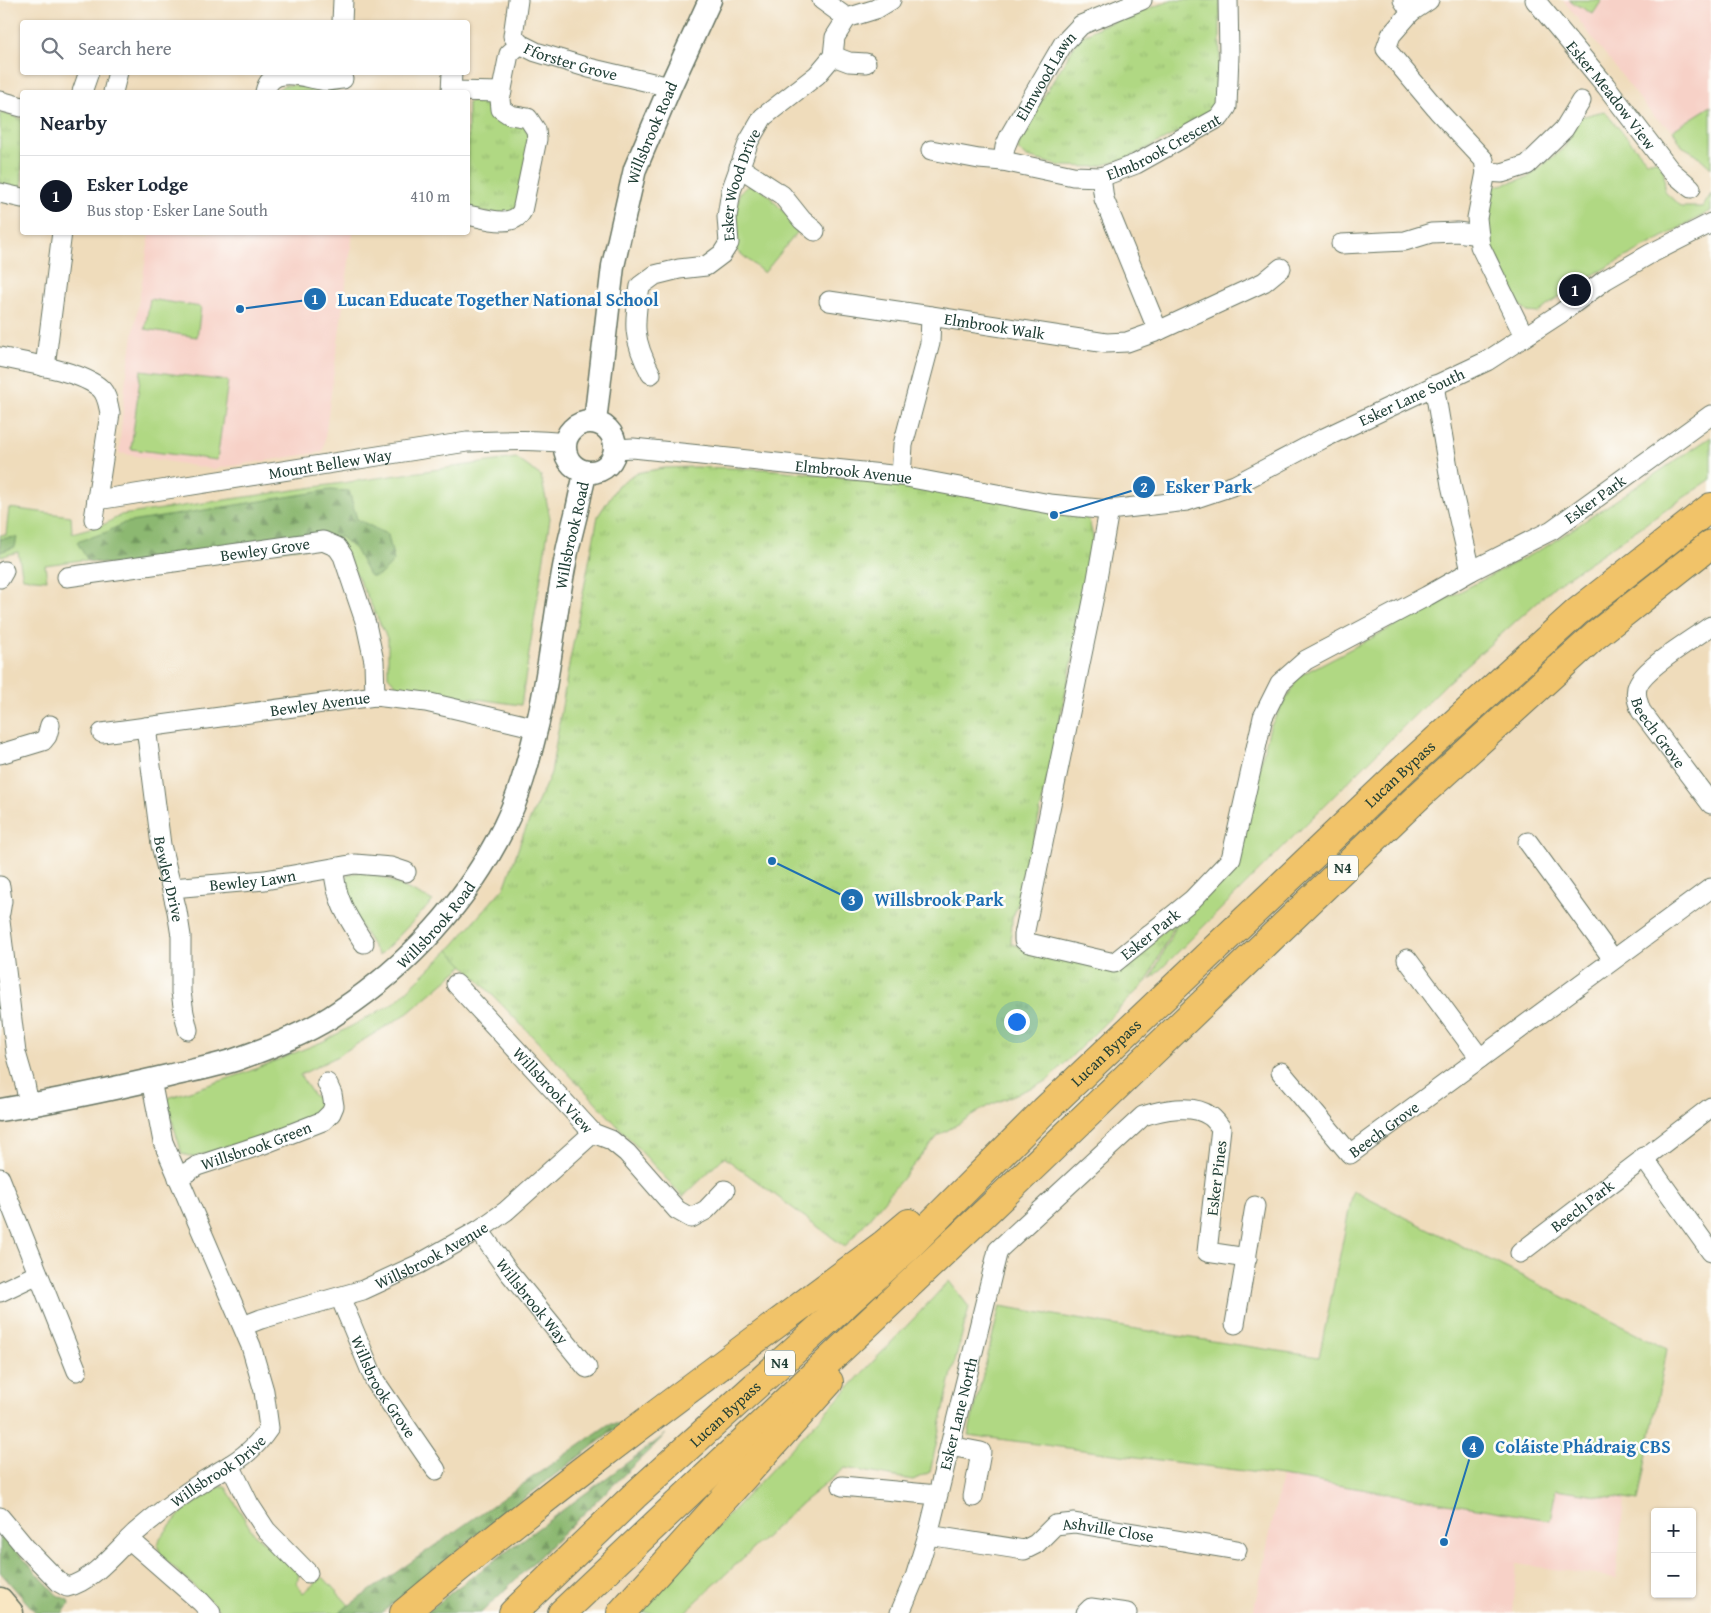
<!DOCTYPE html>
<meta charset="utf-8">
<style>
body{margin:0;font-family:"Gentium Book Plus",serif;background:#f6f6f7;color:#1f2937}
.controls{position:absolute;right:15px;bottom:15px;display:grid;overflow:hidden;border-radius:5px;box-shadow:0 1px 4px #0004}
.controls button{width:45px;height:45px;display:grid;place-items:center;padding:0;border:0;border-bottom:1px solid #e0e1e3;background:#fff;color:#1f2937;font:25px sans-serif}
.you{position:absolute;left:1016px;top:1021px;width:18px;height:18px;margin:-12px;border:4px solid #fff;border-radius:50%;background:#1a73e8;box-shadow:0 0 0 8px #1a73e833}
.badge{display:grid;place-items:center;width:32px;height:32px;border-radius:50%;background:#111827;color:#fff;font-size:16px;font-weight:700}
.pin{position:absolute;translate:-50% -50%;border:2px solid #fff;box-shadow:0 1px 5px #0006}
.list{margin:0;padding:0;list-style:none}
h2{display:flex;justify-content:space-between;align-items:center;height:65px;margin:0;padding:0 20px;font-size:21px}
h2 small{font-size:16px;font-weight:400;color:#747a83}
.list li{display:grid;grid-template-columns:32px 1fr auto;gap:15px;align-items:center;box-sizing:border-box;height:80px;padding:0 20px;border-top:1px solid #e0e1e3}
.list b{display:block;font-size:19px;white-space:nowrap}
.list p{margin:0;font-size:16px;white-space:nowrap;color:#747a83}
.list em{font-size:16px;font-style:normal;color:#747a83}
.icon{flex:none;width:28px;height:28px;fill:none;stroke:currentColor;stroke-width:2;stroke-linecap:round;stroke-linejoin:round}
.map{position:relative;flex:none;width:1711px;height:1613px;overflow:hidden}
.search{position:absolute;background:#fff;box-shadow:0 1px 4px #0004;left:20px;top:20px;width:450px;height:55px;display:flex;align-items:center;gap:12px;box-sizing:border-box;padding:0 18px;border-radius:5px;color:#747a83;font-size:19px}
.panel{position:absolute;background:#fff;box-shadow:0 1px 4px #0004;left:20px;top:90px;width:450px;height:145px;border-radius:5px}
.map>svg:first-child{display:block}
</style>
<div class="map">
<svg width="1711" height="1613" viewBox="0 0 1711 1613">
<defs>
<pattern id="forest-firs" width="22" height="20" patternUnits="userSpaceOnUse" patternTransform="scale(1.25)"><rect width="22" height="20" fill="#8cb871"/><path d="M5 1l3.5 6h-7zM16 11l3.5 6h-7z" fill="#72975e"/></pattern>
<pattern id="park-tufts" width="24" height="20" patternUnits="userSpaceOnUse" patternTransform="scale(1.25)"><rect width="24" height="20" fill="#b0d883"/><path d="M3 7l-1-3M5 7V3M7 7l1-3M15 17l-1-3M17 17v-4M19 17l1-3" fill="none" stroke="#97ba72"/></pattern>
</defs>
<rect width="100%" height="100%" fill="#fdfcf7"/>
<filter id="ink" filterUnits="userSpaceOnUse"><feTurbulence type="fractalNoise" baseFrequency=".02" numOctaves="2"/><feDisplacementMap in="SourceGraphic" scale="10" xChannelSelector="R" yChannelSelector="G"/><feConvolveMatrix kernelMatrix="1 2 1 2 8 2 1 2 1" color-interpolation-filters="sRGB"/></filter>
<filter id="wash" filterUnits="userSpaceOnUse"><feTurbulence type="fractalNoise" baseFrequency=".0096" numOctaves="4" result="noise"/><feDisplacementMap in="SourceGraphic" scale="20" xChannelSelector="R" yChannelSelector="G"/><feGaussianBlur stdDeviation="1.12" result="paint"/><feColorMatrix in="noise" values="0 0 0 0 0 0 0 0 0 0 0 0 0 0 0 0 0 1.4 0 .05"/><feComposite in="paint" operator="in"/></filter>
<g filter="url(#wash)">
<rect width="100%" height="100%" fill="#efdcbb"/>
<path fill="#f7d1c7" d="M 1563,0 L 1711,0 L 1711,106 L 1673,130 L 1653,116 Z
M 150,233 L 353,233 L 323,452 L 212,469 L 119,453 L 125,385 Z
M 1282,1476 L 1550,1520 L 1556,1489 L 1624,1499 L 1616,1578 L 1517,1564 L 1513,1613 L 1253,1613 Z"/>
<path fill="#b0d883" stroke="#688a5c" d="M 1569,0 L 1602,0 L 1593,14 Z
M 284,85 C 298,86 329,83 339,92 L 275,92 Z
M 1711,106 L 1711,168 L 1696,154 L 1682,146 L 1673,130 Z
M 1604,111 L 1647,161 L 1659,161 L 1664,172 L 1665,192 L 1681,207 L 1703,207 L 1711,194 L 1711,211 L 1574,285 L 1538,313 L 1527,312 L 1518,303 L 1488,237 L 1493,187 L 1527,178 L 1565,147 L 1580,117 Z
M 748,186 L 757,186 L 765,192 L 800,229 L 764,273 L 734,248 L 736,214 L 740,192 Z
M 150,299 L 201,307 L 197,337 L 145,329 Z
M 141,370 L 228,381 L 217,460 L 131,449 Z
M 1711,437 L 1711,479 L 1556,585 L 1448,682 L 1150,980 L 1180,918 L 1235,861 L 1270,727 L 1299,676 L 1547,546 Z
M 516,458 L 541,476 L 550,518 L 521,705 L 399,688 L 388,676 L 388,640 L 346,553 L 338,544 L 116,565 L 81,560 L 45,565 L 47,580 L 23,578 L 18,552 L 0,557 L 0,535 L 6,535 L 9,508 L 71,516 L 72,533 L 105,524 L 121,515 Z
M 362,872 L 382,877 L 433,901 L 379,956 L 349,907 L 343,888 L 348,874 Z
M 449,950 L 464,965 L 408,1013 L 334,1058 L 300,1075 L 314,1096 L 324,1100 L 324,1106 L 318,1114 L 263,1136 L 193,1157 L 182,1154 L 169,1110 L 168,1098 L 245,1073 L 324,1041 L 394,1003 Z
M 1353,1191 L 1667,1349 L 1638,1501 L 1556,1489 L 1550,1520 L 1282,1476 L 968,1435 L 1000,1306 L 1178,1336 L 1319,1357 Z
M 949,1281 L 969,1307 L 950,1381 L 930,1472 L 913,1480 L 845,1468 L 803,1502 L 684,1613 L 638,1613 L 657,1591 Z
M 221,1486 L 225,1486 L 253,1533 L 299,1574 L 297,1584 L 303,1593 L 323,1577 L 349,1605 L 338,1613 L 223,1613 L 160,1555 L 158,1545 L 160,1538 L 182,1512 Z"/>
<path fill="url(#forest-firs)" stroke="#567a52" d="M 330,490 L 349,491 L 357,519 L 388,535 L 394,561 C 387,568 379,580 369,575 L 355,549 L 341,537 L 116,565 L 88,561 L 77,542 L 107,532 L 124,523 Z
M 17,537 L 15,547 L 0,552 L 0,539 Z
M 609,1424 L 622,1424 L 473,1537 L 382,1613 L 338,1613 Z
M 666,1434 L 481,1613 L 427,1613 L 453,1591 Z
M 0,1533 L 57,1595 L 68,1600 L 69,1604 L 63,1613 L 36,1613 L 0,1572 Z"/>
<path fill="url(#park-tufts)" stroke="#688a5c" d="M 1173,0 L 1220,0 L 1220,95 L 1210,116 L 1128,158 L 1096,167 L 1061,166 L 1027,157 L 1018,150 L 1021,134 L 1079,38 L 1101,26 Z
M 477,98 L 490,102 L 494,113 L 501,121 L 524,125 L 531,139 L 517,212 L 511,215 L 468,210 L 468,103 Z
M 0,112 L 22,119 L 22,192 L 0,187 Z
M 694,467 L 767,469 L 885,482 L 1088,516 L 1096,550 L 1024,887 L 1012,919 L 1011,944 L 1117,972 L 1178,918 L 1147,981 L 1047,1081 L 988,1106 L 938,1136 L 845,1247 L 724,1157 L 683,1197 L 590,1096 L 449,950 L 505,886 L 523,835 L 551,773 L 568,670 L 598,516 L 618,485 L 636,473 L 664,468 Z"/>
</g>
<g filter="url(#ink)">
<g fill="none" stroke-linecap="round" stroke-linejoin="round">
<g stroke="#687563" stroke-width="21">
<g id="minor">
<path id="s1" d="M 518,0 L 513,36 L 520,44 L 536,52 L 589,68 L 670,87"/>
<path d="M 822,0 L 847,18"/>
<path d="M 1403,0 L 1411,12 L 1391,35 L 1386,49 L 1438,111 L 1484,160 L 1486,172 L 1477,218 L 1480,246 L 1524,336"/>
<path id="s2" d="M 1535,0 L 1606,86 L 1670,170 L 1691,188"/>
<path d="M 1411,12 L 1429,0"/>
<path d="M 342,22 L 343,0"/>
<path d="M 833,56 L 849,62 L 866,63"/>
<path d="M 451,91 L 502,92"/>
<path d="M 82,92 L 89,72"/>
<path d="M 113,92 L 118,72"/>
<path d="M 265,92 C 271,63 307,79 327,81 C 332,81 338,79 343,79"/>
<path d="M 451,92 L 452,72"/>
<path d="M 0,101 L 22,107"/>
<path id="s3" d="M 931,150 L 979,159 L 1003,161 L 1073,176 L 1101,177 L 1136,164 L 1220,117 L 1227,107 L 1229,55 L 1228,0"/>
<path id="s4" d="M 1003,161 L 1005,147 L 1010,135 L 1063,44 L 1081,25 L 1142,0"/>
<path d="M 739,167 L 782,195 L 802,220 L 815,231"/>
<path d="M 1486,172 L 1502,173 L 1527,165 L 1564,129 L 1581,101"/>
<path d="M 1101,177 L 1104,199 L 1158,331"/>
<path d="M 0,193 L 22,198"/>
<path d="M 468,215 C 483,218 513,229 522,211 L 537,139 L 536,130 L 528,118 L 510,115 L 501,109 L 500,99 L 509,54 L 520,44"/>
<path d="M 1341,244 L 1405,241 L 1431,233 L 1457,232 L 1479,235"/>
<path d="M 829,301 L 931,316"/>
<path d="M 0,357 C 26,363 81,371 100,388 C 107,394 108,404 110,413 L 94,519"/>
<path d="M 45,367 L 62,232"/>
<path id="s5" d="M 651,374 C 632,339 634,324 640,286 L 655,275 L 679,269 L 706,266 L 722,254 L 729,243 L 727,217 L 731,191 L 749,141 L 763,117 L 817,75 L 833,56 L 835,37 L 847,18 L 876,9 L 891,0"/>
<path d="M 1434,385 L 1451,485 L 1471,571"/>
<path id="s6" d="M 615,449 L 633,448 L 901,476 L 1050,504 L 1109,510 L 1187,501 L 1235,485 L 1324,438 L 1487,361 L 1561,313 L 1605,280 L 1650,254 L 1711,223"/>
<path id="s7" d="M 901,476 L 903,445 L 930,343 L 931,316 L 1106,343 L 1127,342 L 1158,331 L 1264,282 L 1281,268"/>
<path id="s8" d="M 97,500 L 467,442 C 500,441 532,439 565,443"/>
<path id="s9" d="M 1109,510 L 1094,596 L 1024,935 L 1024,940 L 1029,943 L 1114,963 L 1192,900 L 1231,859 L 1263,717 L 1280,683 L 1306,660 L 1427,596 L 1471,571 L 1552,530 L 1711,415"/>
<path id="s10" d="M 67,577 L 323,541 L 337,547 L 343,556 L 366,624 L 374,661 L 375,696"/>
<path d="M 0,578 L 4,571"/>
<path id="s11" d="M 1711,626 C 1694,638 1644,668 1638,685 C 1634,693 1638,703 1641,711 L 1711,804"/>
<path id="s12" d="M 146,727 L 161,845 L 177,911 L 181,936 L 181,992 L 184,1013 L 188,1030"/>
<path id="s13" d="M 102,733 L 375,696 L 426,702 L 537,728"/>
<path d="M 0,754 L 43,741 L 47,736 L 50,725"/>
<path d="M 1528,842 L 1613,959"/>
<path d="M 334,869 C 335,899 348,918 364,943"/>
<path d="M 0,886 L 2,901 L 0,913"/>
<path id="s14" d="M 172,888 L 265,880 L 355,864 L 391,867 L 406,872"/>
<path d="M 0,921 L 16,1053 L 25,1084 L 29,1105"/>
<path d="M 1407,959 L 1480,1058"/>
<path id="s15" d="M 456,984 L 593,1133 L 611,1140 L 627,1153 L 677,1210 L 691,1218 L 706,1210 L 725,1190"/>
<path id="s16" d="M 1281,1072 L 1350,1154 L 1711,888"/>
<path d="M 1643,1157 L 1711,1252"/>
<path d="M 0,1178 L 77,1371"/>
<path id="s17" d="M 178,1178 L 197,1166 L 264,1144 L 323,1121 L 331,1113 L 334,1106 L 332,1094 L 327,1083"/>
<path id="s18" d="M 479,1230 L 508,1271 L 587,1368"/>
<path id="s19" d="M 1520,1253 L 1711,1107"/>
<path d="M 0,1292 L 38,1274"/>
<path id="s20" d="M 340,1297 L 375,1381 L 436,1470"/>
<path d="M 1235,1324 L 1255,1206"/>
<path id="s21" d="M 243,1326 L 261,1319 L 363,1290 L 419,1264 L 479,1230 L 506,1211 L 593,1133"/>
<path d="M 950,1446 L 981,1452 L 973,1497"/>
<path d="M 230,1465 L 249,1504 L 266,1530 L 308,1573"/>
<path d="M 842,1486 L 937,1495"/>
<path id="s22" d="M 0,1517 L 25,1547 L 60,1583 L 67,1587 C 93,1581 116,1551 135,1533 C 157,1514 181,1496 205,1480 C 232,1464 251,1455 269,1428 L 264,1391 L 251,1346 L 163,1142 L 151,1080"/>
<path id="s23" d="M 928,1535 L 1024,1550 L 1036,1544 L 1055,1525 L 1074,1523 L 1237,1550"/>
<path d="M 129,1539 L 201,1602 L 211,1613"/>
<path id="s24" d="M 900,1613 L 915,1577 L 928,1535 L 998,1250 L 1143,1116 C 1161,1110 1193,1103 1210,1116 C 1214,1118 1218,1124 1221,1128 L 1207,1252 L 1247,1258"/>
<path d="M 1086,1613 L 1091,1608 L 1127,1613"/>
</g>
</g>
<g stroke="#687563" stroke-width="25">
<g id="tertiary">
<circle cx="590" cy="447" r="25"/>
<path id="s25" d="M 595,422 L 613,266 L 635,169 L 670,87 L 710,0"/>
<path id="s26" d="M 0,1110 C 56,1101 112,1089 168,1076 C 193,1070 219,1066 243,1057 C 274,1046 313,1030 340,1011 C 409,965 467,902 504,827 C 519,797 528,763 536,730 C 550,675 554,618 565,562 C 568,544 573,527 577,510 C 580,497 582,484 586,472"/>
</g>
</g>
<g stroke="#687563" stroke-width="29">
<path id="secondary" d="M 0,1601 L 10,1613"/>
</g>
<g stroke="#687563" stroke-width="30">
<g id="trunk">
<path d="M 404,1613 C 559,1483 722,1365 884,1244 L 909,1223"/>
<path id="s27" d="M 513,1613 L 634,1496 L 905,1250 L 1044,1111 L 1403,770 L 1577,612 L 1711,507"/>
<path d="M 562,1613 L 990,1208 L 1420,795 L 1596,635 L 1711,544"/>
<path d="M 621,1613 L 829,1382"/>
</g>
</g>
<use href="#minor" stroke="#fff" stroke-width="19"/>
<use href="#tertiary" stroke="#fff" stroke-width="22"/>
<use href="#secondary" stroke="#f9e7c3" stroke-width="26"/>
<use href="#trunk" stroke="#f1c369" stroke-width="28"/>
</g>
</g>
<g text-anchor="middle" stroke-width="5" stroke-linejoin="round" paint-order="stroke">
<g fill="#fdfcf7" stroke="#62766e" stroke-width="1">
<rect x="1328" y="855.5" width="30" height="25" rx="4"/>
<rect x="765" y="1350.5" width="30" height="25" rx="4"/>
</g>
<g font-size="15" font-weight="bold" fill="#1f3d34">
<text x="1343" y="873">N4</text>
<text x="780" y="1368">N4</text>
</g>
<g font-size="16" fill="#1f3d34" stroke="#fdfcf7">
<text dy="6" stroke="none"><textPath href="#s1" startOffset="101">Fforster Grove</textPath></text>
<text dy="6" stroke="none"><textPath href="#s4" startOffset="96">Elmwood Lawn</textPath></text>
<text dy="6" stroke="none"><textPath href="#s2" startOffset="122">Esker Meadow View</textPath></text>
<text dy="6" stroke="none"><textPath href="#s25" startOffset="296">Willsbrook Road</textPath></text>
<text dy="6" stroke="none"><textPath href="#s3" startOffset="242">Elmbrook Crescent</textPath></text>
<text dy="6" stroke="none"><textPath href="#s5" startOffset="255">Esker Wood Drive</textPath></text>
<text dy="6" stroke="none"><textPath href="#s7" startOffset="228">Elmbrook Walk</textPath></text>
<text dy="6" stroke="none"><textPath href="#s6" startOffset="825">Esker Lane South</textPath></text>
<text dy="6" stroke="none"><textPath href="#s8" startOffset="236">Mount Bellew Way</textPath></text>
<text dy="6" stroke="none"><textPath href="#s6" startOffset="240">Elmbrook Avenue</textPath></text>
<text dy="6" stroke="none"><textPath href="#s9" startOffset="1238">Esker Park</textPath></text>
<text dy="6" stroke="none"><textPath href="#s26" startOffset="906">Willsbrook Road</textPath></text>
<text dy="6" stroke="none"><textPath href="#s10" startOffset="200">Bewley Grove</textPath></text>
<text dy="6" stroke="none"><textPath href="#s13" startOffset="220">Bewley Avenue</textPath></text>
<text dy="6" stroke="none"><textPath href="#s11" startOffset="149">Beech Grove</textPath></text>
<text dy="6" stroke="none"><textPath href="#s27" startOffset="1221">Lucan Bypass</textPath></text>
<text dy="6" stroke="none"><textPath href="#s12" startOffset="154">Bewley Drive</textPath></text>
<text dy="6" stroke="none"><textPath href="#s14" startOffset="81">Bewley Lawn</textPath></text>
<text dy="6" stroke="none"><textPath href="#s26" startOffset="486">Willsbrook Road</textPath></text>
<text dy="6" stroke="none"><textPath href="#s9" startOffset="578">Esker Park</textPath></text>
<text dy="6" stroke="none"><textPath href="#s27" startOffset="816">Lucan Bypass</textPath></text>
<text dy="6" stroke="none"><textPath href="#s15" startOffset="144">Willsbrook View</textPath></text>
<text dy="6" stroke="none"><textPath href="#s16" startOffset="149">Beech Grove</textPath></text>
<text dy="6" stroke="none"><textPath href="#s17" startOffset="85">Willsbrook Green</textPath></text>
<text transform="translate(1216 1178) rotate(-83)" y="6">Esker Pines</text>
<text dy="6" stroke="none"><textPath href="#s19" startOffset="78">Beech Park</textPath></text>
<text dy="6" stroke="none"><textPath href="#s21" startOffset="202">Willsbrook Avenue</textPath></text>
<text dy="6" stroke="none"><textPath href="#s18" startOffset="89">Willsbrook Way</textPath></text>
<text dy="6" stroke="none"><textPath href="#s20" startOffset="100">Willsbrook Grove</textPath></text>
<text dy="6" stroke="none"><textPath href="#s27" startOffset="291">Lucan Bypass</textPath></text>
<text dy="6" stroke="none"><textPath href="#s24" startOffset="208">Esker Lane North</textPath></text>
<text dy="6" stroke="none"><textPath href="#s22" startOffset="289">Willsbrook Drive</textPath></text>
<text dy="6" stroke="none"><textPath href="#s23" startOffset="191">Ashville Close</textPath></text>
</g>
</g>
<path fill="none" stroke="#1f6fb2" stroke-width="2" d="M240 309L315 299M1054 515L1144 487M772 861L852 900M1444 1542L1473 1447"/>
<g fill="#1f6fb2" stroke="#fdfcf7" stroke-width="2">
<circle cx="240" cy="309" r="5"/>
<circle cx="1054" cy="515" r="5"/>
<circle cx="772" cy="861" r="5"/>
<circle cx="1444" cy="1542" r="5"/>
<circle cx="315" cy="299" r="12"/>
<circle cx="1144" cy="487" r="12"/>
<circle cx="852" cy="900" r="12"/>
<circle cx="1473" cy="1447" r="12"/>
</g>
<g font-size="15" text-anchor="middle" font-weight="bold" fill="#fff">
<text x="315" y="304">1</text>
<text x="1144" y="492">2</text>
<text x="852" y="905">3</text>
<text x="1473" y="1452">4</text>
</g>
<g font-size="18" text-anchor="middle" font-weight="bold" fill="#1f6fb2" stroke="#fdfcf7" stroke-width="5" stroke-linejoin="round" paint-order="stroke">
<text x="498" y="306">Lucan Educate Together National School</text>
<text x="1209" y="493">Esker Park</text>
<text x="939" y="906">Willsbrook Park</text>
<text x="1583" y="1453">Coláiste Phádraig CBS</text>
</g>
</svg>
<div class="controls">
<button>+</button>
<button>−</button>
</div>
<div class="you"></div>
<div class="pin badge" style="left:1575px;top:290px">1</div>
<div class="search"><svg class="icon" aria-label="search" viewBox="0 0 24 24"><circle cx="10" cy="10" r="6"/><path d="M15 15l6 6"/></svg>Search here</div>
<section class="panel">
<h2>Nearby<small></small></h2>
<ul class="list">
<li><span class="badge">1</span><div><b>Esker Lodge</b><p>Bus stop · Esker Lane South</p></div><em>410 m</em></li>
</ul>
</section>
</div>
